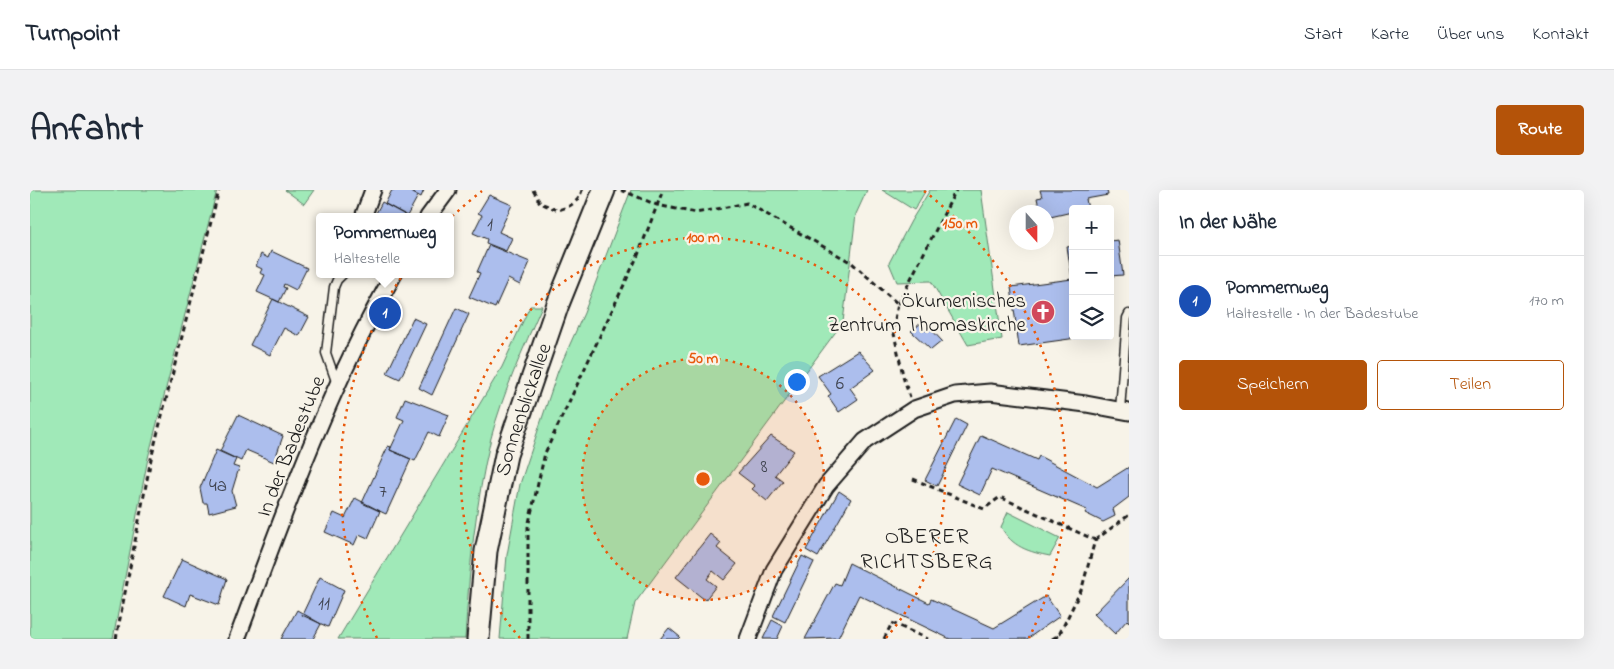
<!DOCTYPE html>
<html lang="de">
<meta charset="utf-8">
<style>
body{margin:0;font-family:"Indie Flower",sans-serif;background:#f2f2f3;color:#1f2937}
.controls{position:absolute;right:15px;top:15px;display:grid;overflow:hidden;border-radius:5px;box-shadow:0 5px 20px #0002}
.controls button{width:45px;height:45px;display:grid;place-items:center;padding:0;border:0;border-bottom:1px solid #e0e1e3;background:#fff;color:#1f2937;font:25px sans-serif}
.compass{position:absolute;left:979px;top:15px;width:45px;height:45px;border-radius:50%;background:#fff;box-shadow:0 5px 20px #0002;rotate:159deg}
.you{position:absolute;left:766px;top:191px;width:18px;height:18px;margin:-12px;border:4px solid #fff;border-radius:50%;background:#1a73e8;box-shadow:0 0 0 8px #1a73e833}
.badge{display:grid;place-items:center;width:32px;height:32px;border-radius:50%;background:#b45309;color:#fff;font-size:16px;font-weight:700}
.pin{position:absolute;translate:-50% -50%;border:2px solid #fff;box-shadow:0 1px 5px #0006}
.popup{position:absolute;left:286px;top:23px;width:138px;height:65px;box-sizing:border-box;display:grid;place-content:center;border-radius:5px;background:#fff;filter:drop-shadow(0 1px 4px #0005);font-size:16px;white-space:nowrap;color:#747a83}
.popup b{font-size:19px;color:#1f2937}
.popup::after{content:'';position:absolute;left:50%;top:100%;margin-left:-10px;border:10px solid transparent;border-top-color:#fff}
.list{margin:0;padding:0;list-style:none}
h2{display:flex;justify-content:space-between;align-items:center;height:65px;margin:0;padding:0 20px;font-size:21px}
h2 small{font-size:16px;font-weight:400;color:#747a83}
.list li{display:grid;grid-template-columns:32px 1fr auto;gap:15px;align-items:center;box-sizing:border-box;height:90px;padding:0 20px;border-top:1px solid #e0e1e3}
.list b{display:block;font-size:19px;white-space:nowrap}
.list p{margin:0;font-size:16px;white-space:nowrap;color:#747a83}
.list em{font-size:16px;font-style:normal;color:#747a83}
.actions{display:flex;gap:10px;padding:15px 20px}
.actions a{flex:1;padding:11px 0;border:1px solid #b45309;border-radius:5px;text-align:center;font-size:18px;color:#b45309}
.actions .main{background:#b45309;color:#fff}
.icon{flex:none;width:28px;height:28px;fill:none;stroke:currentColor;stroke-width:2;stroke-linecap:round;stroke-linejoin:round}
.map{position:relative;flex:none;width:1099px;height:449px;overflow:hidden;border-radius:5px}
header{display:flex;align-items:center;gap:30px;box-sizing:border-box;height:70px;padding:0 25px;background:#fff;border-bottom:1px solid #e0e1e3}
header strong{font-size:24px}
nav{display:flex;gap:28px;margin-inline-start:auto;font-size:18px}
.intro{display:flex;align-items:center;justify-content:space-between;box-sizing:border-box;height:120px;padding:0 30px}
h1{margin:0;font-size:35px}
.button{padding:12px 22px;border-radius:5px;background:#b45309;color:#fff;font-size:18px;font-weight:700}
main{display:flex;gap:30px;padding:0 30px}
aside{flex:1;background:#fff;border-radius:5px;box-shadow:0 5px 20px #0002}
.map>svg:first-child{display:block}
</style>
<header>
<strong>Turnpoint</strong>
<nav><a>Start</a><a>Karte</a><a>Über uns</a><a>Kontakt</a></nav>
</header>
<div class="intro"><h1>Anfahrt</h1><a class="button">Route</a></div>
<main>
<div class="map">
<svg width="1099" height="449" viewBox="0 0 1099 449">
<rect width="100%" height="100%" fill="#f7f3e8"/>
<filter id="ink" filterUnits="userSpaceOnUse"><feTurbulence type="fractalNoise" baseFrequency=".02" numOctaves="2"/><feDisplacementMap in="SourceGraphic" scale="10" xChannelSelector="R" yChannelSelector="G"/><feConvolveMatrix kernelMatrix="1 2 1 2 8 2 1 2 1" color-interpolation-filters="sRGB"/></filter>
<g filter="url(#ink)">
<path fill="#a0e9b8" stroke="#5e826a" d="M 0,0 L 187,0 L 118,268 L 83,449 L 0,449 Z
M 255,0 L 284,0 L 274,14 Z
M 601,0 L 837,0 L 826,24 L 813,132 L 605,413 L 597,449 L 470,449 L 477,365 L 490,294 L 528,181 L 554,123 Z
M 852,0 L 896,0 L 884,20 Z
M 900,0 L 951,0 L 972,149 L 938,155 L 901,91 L 867,92 L 859,73 L 881,31 Z
M 500,116 L 512,116 C 493,159 473,203 461,248 C 445,315 439,381 435,449 L 308,449 L 472,177 Z
M 978,322 L 1030,348 L 1020,366 C 999,362 982,357 971,337 Z"/>
<path fill="#acbeed" stroke="#1c1c1c" d="M 362,0 L 378,0 L 388,6 L 377,26 L 355,14 Z
M 378,0 L 394,0 L 391,7 Z
M 1010,0 L 1077,0 L 1078,5 L 1056,9 L 1058,19 L 1043,19 L 1043,24 L 1042,22 L 1016,28 L 1016,22 L 1010,22 L 1007,8 L 1012,7 Z
M 459,5 L 482,15 L 469,42 L 482,48 L 476,61 L 456,53 L 457,49 L 443,43 L 452,25 L 448,23 Z
M 352,12 L 374,24 L 373,27 L 344,27 Z
M 1088,50 L 1093,85 L 1080,86 L 1080,51 Z
M 459,55 L 500,72 L 490,95 L 478,89 L 465,118 L 439,107 L 450,83 L 447,82 Z
M 1043,56 L 1043,146 L 1061,146 L 989,156 L 981,97 L 1042,89 L 1037,57 Z
M 241,61 L 277,78 L 266,100 L 254,94 L 253,97 L 256,98 L 249,112 L 227,102 L 235,85 L 230,83 L 232,79 L 226,76 L 231,64 L 238,68 Z
M 243,109 L 279,127 L 269,146 L 254,138 L 240,165 L 220,155 Z
M 426,118 L 439,124 L 402,205 L 389,198 Z
M 383,128 L 396,134 L 370,189 L 357,183 Z
M 890,134 L 896,141 L 900,138 L 912,151 L 901,160 L 881,141 Z
M 828,161 L 845,180 L 820,198 L 828,209 L 809,222 L 798,206 L 801,204 L 788,186 Z
M 375,208 L 419,225 L 409,247 L 399,242 L 385,271 L 360,260 L 374,230 L 367,227 Z
M 208,225 L 253,246 L 244,272 L 216,260 L 211,271 L 190,261 Z
M 926,229 L 937,235 L 907,296 L 895,290 Z
M 951,245 L 1007,270 L 1009,266 L 1067,297 L 1099,277 L 1099,307 L 1083,319 L 1085,326 L 1073,332 L 1055,323 L 1057,320 L 962,279 L 950,305 L 927,294 Z
M 741,246 L 764,261 L 745,285 L 753,291 L 737,311 L 722,299 L 725,296 L 708,283 Z
M 358,256 L 361,257 L 360,260 L 381,269 L 356,324 L 332,313 Z
M 186,260 L 206,269 L 203,276 L 209,278 L 202,301 L 206,316 L 179,323 L 177,313 L 173,313 L 170,298 Z
M 809,301 L 821,309 L 788,367 L 776,360 Z
M 325,308 L 350,321 L 338,348 L 329,344 L 324,355 L 295,342 L 304,323 L 315,328 Z
M 680,344 L 691,353 L 687,358 L 707,374 L 694,390 L 683,381 L 677,389 L 686,396 L 675,410 L 646,387 Z
M 772,366 L 784,372 L 755,432 L 743,426 Z
M 152,369 L 197,389 L 189,415 L 160,404 L 156,416 L 134,406 Z
M 819,373 L 899,413 L 901,409 L 964,438 L 1016,406 L 1030,426 L 997,449 L 920,449 L 829,405 L 808,448 L 775,449 L 805,393 L 810,395 Z
M 290,387 L 314,400 L 298,437 L 272,425 Z
M 1099,388 L 1099,432 L 1097,430 L 1085,444 L 1064,424 Z
M 267,420 L 291,434 L 283,449 L 251,449 Z
M 742,430 L 753,436 L 747,449 L 733,449 Z
M 639,438 L 650,447 L 648,449 L 630,449 Z"/>
<g fill="none" stroke-linecap="round" stroke-linejoin="round">
<g stroke="#1c1c1c" stroke-width="11">
<path id="service" d="M 307,194 L 296,163 L 304,97 L 307,90 L 313,84
M 1090,220 L 1097,128 L 1099,124"/>
</g>
<g stroke="#1c1c1c" stroke-width="19">
<path id="minor" d="M 333,27 L 343,0
M 398,27 L 418,0
M 207,449 C 253,325 298,199 364,84
M 718,449 L 744,380 L 796,296 L 835,251 L 884,219 L 925,205 L 960,202 L 1056,214 L 1099,222"/>
</g>
<g stroke="#1c1c1c" stroke-width="25">
<g id="secondary">
<path id="s1" d="M 448,449 L 456,361 L 476,265 L 528,114 L 574,0"/>
</g>
</g>
<path stroke="#1c1c1c" stroke-width="3" stroke-dasharray="5 4" stroke-linecap="butt" d="M 503,0 L 510,13 L 528,20 C 540,17 549,12 552,0
M 591,0 L 627,15 L 666,23 L 717,13 L 822,73 L 868,114 L 863,139 L 874,190 L 880,207
M 868,114 L 926,0
M 883,289 L 954,319 L 970,307 L 1065,350 L 1052,398 L 1029,445
M 1065,350 L 1099,325
M 86,449 L 121,269 L 189,0
M 498,449 L 498,337 L 515,263 L 608,65 L 633,0
M 854,449 L 862,433 L 898,449
M 1022,449 L 1029,445 L 1026,449"/>
<use href="#service" stroke="#f7f3e8" stroke-width="8"/>
<use href="#minor" stroke="#f7f3e8" stroke-width="15"/>
<use href="#secondary" stroke="#f7f3e8" stroke-width="21"/>
</g>
</g>
<circle cx="673" cy="289" r="121" fill="#e8590c" fill-opacity=".12"/>
<g fill="none" stroke="#e8590c" stroke-width="2.5" stroke-dasharray="2.5 5">
<circle cx="673" cy="289" r="121"/>
<path d="M490 448A242 242 0 1 1 856 448"/>
<path d="M347 448A363 363 0 0 1 452 1M894 1A363 363 0 0 1 999 448"/>
</g>
<defs>
<g id="church-disc" transform="scale(1.25)"><circle r="9.5" fill="#d1495b" stroke="#f7f3e8"/><path d="M-1.2-6h2.4v3.5h3.3v2.4h-3.3V6h-2.4V-.1h-3.3v-2.4h3.3Z" fill="#fff"/></g>
</defs>
<g fill-rule="evenodd">
<use href="#church-disc" x="1013" y="122"/>
</g>
<g text-anchor="middle" stroke-width="4.5" stroke-linejoin="round" paint-order="stroke">
<g font-size="19" fill="#404450">
<text x="460" y="40">1</text>
<text x="810" y="199">6</text>
<text x="734" y="282">8</text>
<text x="188" y="301">4a</text>
<text x="353" y="307">7</text>
<text x="294" y="419">11</text>
</g>
<g font-size="21" fill="#1c1c1c" stroke="#f7f3e8" text-anchor="end">
<text x="996" y="117">Ökumenisches<tspan x="996" dy="24">Zentrum Thomaskirche</tspan></text>
</g>
<g font-size="21" fill="#1c1c1c" stroke="#f7f3e8">
<text dy="7" stroke="none"><textPath href="#s1" startOffset="235">Sonnenblickallee</textPath></text>
<text transform="translate(260 256) rotate(-68)" y="7">In der Badestube</text>
</g>
<g font-size="22" letter-spacing="1" fill="#1c1c1c" stroke="#f7f3e8">
<text x="897" y="353">OBERER<tspan x="897" dy="25">RICHTSBERG</tspan></text>
</g>
</g>
<circle cx="673" cy="289" r="8" fill="#e8590c" stroke="#f7f3e8" stroke-width="2.5"/>
<g font-size="15" text-anchor="middle" font-weight="bold" fill="#e8590c" stroke="#f7f3e8" stroke-width="4.5" stroke-linejoin="round" paint-order="stroke">
<text x="930" y="38">150 m</text>
<text x="673" y="52">100 m</text>
<text x="673" y="173">50 m</text>
</g>
</svg>
<div class="controls">
<button>+</button>
<button>−</button>
<button><svg class="icon" aria-label="layers" viewBox="0 0 24 24"><path d="M12 4l9 5-9 5-9-5zM3 14l9 5 9-5"/></svg></button>
</div>
<svg class="compass" viewBox="-18 -18 36 36"><path d="M0-13l5 13h-10z" fill="#e53935"/><path d="M0 13l5-13h-10z" fill="#747a83"/></svg>
<div class="you"></div>
<div class="pin badge" style="left:355px;top:123px;background:#1a4fb4">1</div>
<div class="popup"><b>Pommernweg</b>Haltestelle</div>
</div>
<aside>
<h2>In der Nähe<small></small></h2>
<ul class="list">
<li><span class="badge" style="background:#1a4fb4">1</span><div><b>Pommernweg</b><p>Haltestelle · In der Badestube</p></div><em>170 m</em></li>
</ul>
<div class="actions"><a class="main">Speichern</a><a>Teilen</a></div>
</aside>
</main>
